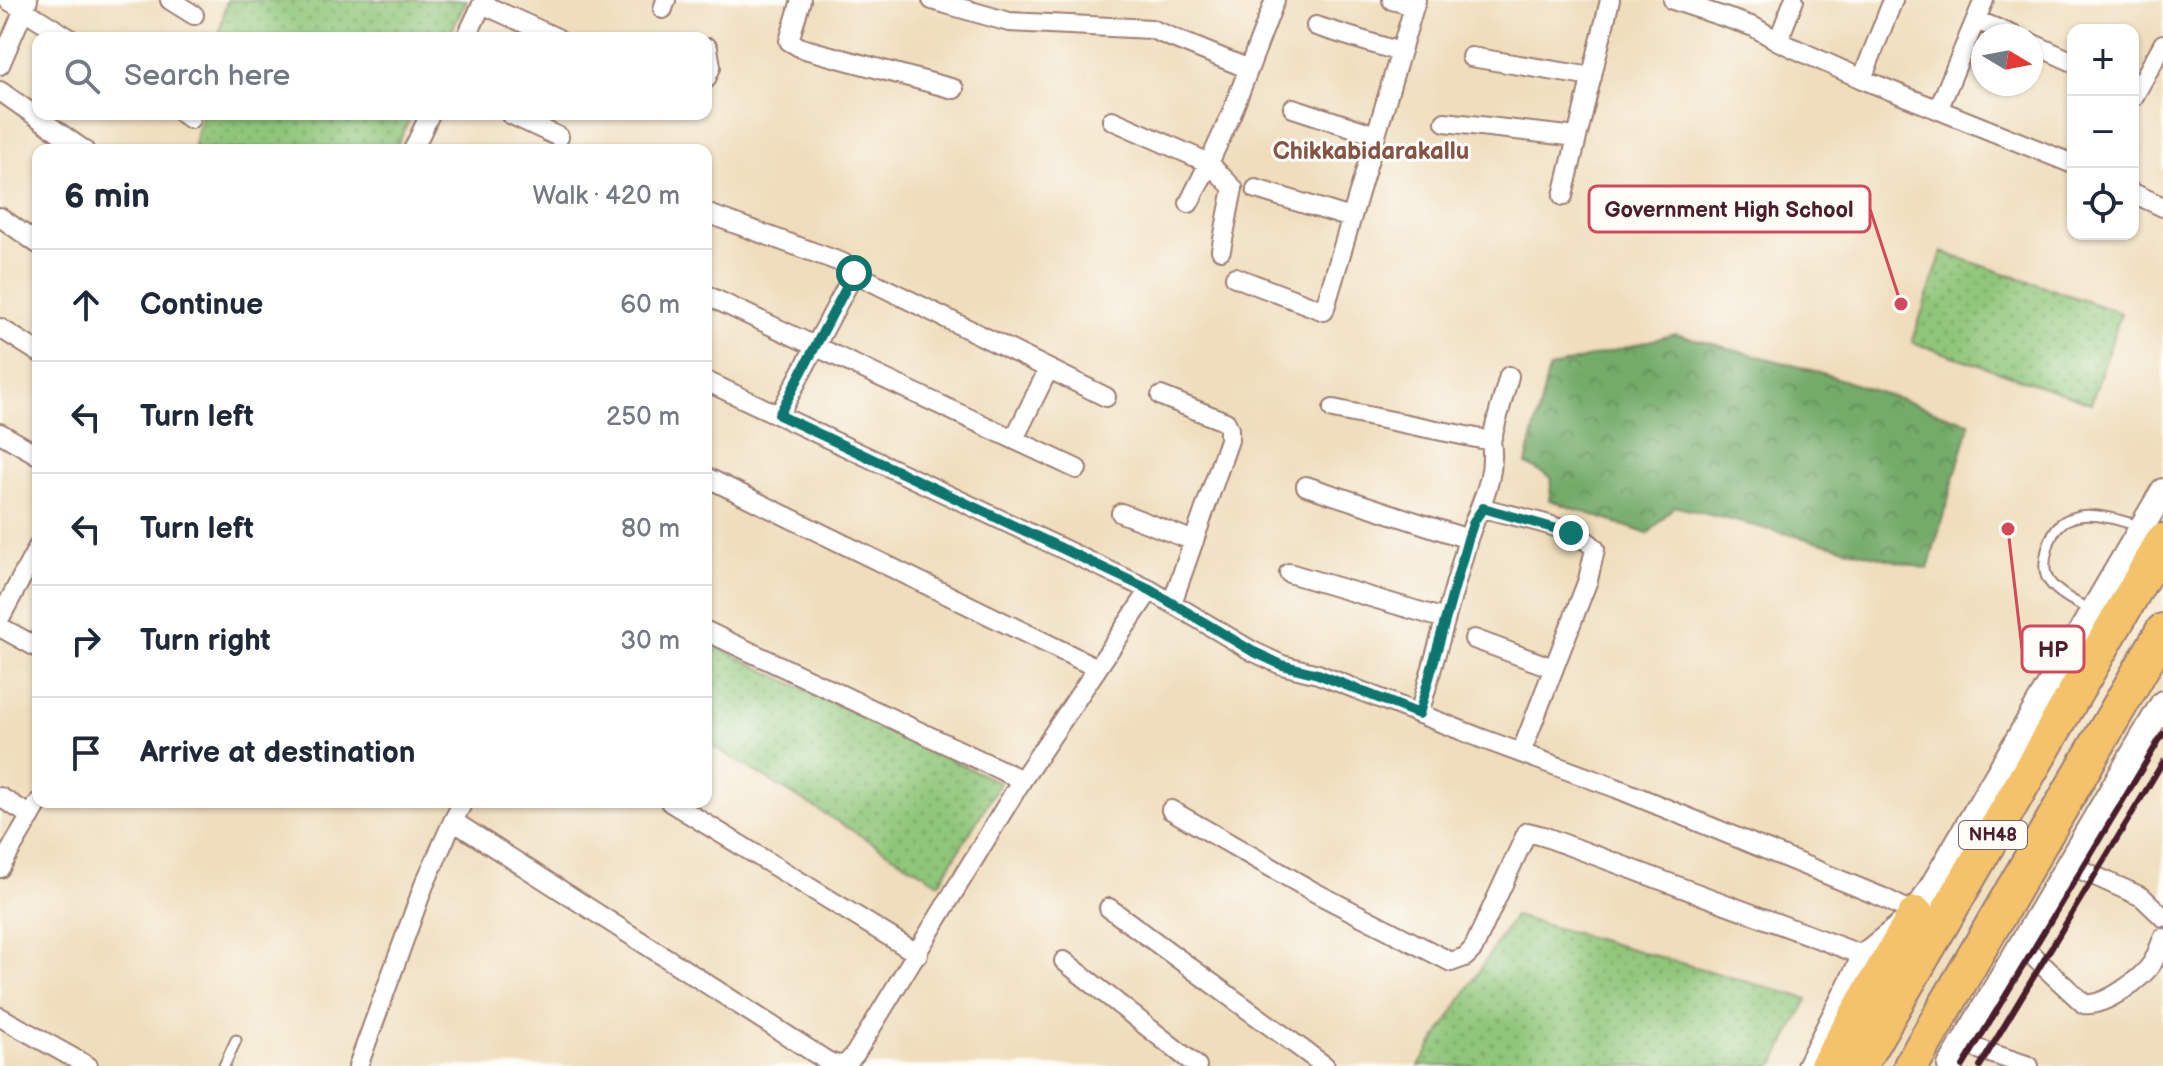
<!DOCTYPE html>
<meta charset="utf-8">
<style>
body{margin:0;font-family:"Balsamiq Sans",sans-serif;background:#f6f6f7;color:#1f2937}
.controls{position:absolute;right:24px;top:24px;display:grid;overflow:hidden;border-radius:16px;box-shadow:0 2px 6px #0004}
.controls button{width:72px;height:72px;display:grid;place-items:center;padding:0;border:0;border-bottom:2px solid #e0e1e3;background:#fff;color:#1f2937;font:40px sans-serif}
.compass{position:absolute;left:1971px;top:24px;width:72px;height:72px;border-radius:50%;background:#fff;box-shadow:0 2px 6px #0004;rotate:100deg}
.stop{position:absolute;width:24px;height:24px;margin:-18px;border:6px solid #0f766e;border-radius:50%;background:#fff}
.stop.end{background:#0f766e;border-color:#fff;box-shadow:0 2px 8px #0008}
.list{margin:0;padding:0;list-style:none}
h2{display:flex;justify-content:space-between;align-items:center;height:104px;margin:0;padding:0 32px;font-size:34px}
h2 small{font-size:26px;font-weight:400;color:#747a83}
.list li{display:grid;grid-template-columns:52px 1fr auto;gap:24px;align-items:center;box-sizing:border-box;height:112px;padding:0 32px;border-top:2px solid #e0e1e3}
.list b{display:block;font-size:30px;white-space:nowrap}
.list em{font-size:26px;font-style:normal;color:#747a83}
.icon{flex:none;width:44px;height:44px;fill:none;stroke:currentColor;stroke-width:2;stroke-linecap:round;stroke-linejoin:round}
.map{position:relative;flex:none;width:2163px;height:1066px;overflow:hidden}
.search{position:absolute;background:#fff;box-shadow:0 2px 6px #0004;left:32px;top:32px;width:680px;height:88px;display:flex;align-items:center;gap:20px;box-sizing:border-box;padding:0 28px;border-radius:16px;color:#747a83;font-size:30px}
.panel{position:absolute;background:#fff;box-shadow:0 2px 6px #0004;left:32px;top:144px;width:680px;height:664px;border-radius:16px}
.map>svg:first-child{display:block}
</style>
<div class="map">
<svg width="2163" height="1066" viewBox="0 0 2163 1066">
<defs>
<pattern id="green-dots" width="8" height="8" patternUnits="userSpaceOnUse" patternTransform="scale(2)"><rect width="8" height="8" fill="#8fc679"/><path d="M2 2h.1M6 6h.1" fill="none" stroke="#77a063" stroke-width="1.8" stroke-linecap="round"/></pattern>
<pattern id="forest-crowns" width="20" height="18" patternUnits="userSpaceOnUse" patternTransform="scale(2)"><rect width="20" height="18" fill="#73ab69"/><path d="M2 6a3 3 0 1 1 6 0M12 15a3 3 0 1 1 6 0" fill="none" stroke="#608b57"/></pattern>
</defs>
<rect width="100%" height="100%" fill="#fdfcf7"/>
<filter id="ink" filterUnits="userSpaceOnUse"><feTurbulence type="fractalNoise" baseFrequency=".0125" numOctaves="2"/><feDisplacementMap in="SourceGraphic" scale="16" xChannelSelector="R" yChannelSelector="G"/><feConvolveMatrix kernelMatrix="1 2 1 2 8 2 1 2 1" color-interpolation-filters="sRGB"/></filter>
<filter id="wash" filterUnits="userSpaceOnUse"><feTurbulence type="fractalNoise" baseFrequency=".006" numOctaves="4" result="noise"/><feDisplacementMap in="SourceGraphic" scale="32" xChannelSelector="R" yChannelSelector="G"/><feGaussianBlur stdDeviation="1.8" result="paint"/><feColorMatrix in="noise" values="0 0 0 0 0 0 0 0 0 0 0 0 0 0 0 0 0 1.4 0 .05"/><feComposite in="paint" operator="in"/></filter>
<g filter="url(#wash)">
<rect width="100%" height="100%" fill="#efddbb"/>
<path fill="url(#green-dots)" stroke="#6c7252" stroke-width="2" d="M 227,0 L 467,0 L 448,38 L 218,38 Z
M 201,114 L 412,114 L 395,150 L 193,150 Z
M 1942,252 L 2121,313 L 2091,403 L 1912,342 Z
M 706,642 L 1000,783 L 939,883 L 706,742 Z
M 1514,916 L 1808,999 L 1773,1066 L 1419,1066 Z"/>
<path fill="url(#forest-crowns)" stroke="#5e654a" stroke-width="2" d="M 1675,334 L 1819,372 L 1970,423 L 1928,569 L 1674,506 L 1648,534 L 1549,500 L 1552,478 L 1526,464 L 1549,368 Z"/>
</g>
<g filter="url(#ink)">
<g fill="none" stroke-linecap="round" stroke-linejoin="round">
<g stroke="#9c7e73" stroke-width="13">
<path id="service" d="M 2090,610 C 2077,603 2058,594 2049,581 C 2039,567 2049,533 2062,523 C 2065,520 2075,517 2079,516 C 2099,513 2123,521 2142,527
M 224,1066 L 236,1040"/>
</g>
<g stroke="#9c7e73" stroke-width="22">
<path id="minor" d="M 8,0 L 69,38
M 170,0 L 194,15
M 801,0 L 789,41 L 801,48 L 954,89
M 932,0 L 1009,22 L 1151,29 L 1249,69
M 1392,0 L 1414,6
M 1673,0 L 1754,27 L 1778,41 L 1862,79 L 2073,164
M 482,4 L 557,38
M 663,9 L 666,0
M 1976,20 L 2015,36
M 1316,26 L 1400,52
M 466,38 L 484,0
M 1778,41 L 1794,0
M 2031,43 L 2073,62
M 1471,57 L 1592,77
M 0,65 L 28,0
M 706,79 L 711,67 L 708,48
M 1862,79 L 1893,0
M 0,91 L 84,150
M 2133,98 L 2163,44
M 1293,108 L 1376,135
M 1938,110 L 1984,0
M 183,114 L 190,119
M 510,114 L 559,137
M 1112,120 L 1209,163 L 1189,203
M 1445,122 L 1577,137
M 413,150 L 430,114
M 1256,189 L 1351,218
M 2133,193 L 2163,207
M 1563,196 L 1610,0
M 706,213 L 843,263 L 854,273 L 1106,397
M 0,217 L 38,244
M 1221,250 L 1233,188 L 1209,163 L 1231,115 L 1275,0
M 1235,277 L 1324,311 L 1416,0
M 706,295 L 1077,469
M 0,328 L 38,352
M 706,381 L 1150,590 L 1252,651 L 1282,665 L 1318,674 L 1483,739 L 1616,788 L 1884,898 L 1916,914
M 1161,396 L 1226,422 L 1229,429 L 1229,440 L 1172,603
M 1333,409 L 1491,441 C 1497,479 1479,505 1468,539 L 1419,714
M 779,415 L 854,273
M 0,433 L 38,455
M 1014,439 L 1048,370
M 1491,441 L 1509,376
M 706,477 L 1097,668
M 1306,486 L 1468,539
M 1483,508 C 1510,516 1579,527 1595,549 L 1588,580 L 1521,753
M 1121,513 L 1194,541
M 1289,573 L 1445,619
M 0,618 L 38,547
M 0,627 L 38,648
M 706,631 L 1022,780
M 1474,639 L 1553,668
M 0,797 L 31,816
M 463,802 L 453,821 L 827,1061 L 837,1065 L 846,1064 L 855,1054 L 1022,780 L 1150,590
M 670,802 L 918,954
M 1171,810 L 1316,893 L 1451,962 L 1465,957 L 1473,949 L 1527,832 L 1543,836 L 1865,956
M 2068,864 L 2142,897 L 2163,917
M 0,868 L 39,802
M 1109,908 L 1325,1066
M 2021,945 L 2084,1004 C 2104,1007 2142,979 2153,962 C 2157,954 2160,946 2163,938
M 1064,961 L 1197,1066
M 0,1017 L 88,1066
M 1963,1044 L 2029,1066
M 358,1066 L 424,885 L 453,821"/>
</g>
<g stroke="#9c7e73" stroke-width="28">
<path id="tertiary" d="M 1809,1066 L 1866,954 L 1916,914 L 2163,491
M 1950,1066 L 2163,703"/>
</g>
<g stroke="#9c7e73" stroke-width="38">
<path id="motorway" d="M 1827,1066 L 1916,914
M 1859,1066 L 2163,541
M 1911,1066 L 2163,631"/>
</g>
<use href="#service" stroke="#fff" stroke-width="9"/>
<use href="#minor" stroke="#fff" stroke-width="18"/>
<use href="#tertiary" stroke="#fff" stroke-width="24"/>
<use href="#motorway" stroke="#f3c26a" stroke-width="34"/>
<path stroke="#4a1f2b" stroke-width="6" d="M 1963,1066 L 2163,734
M 1980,1066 L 2163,762"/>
</g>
</g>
<g fill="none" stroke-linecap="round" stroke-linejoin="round" filter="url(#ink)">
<path stroke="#0f766e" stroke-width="10" d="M 854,273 L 779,415 L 1150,590 L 1252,651 L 1282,665 L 1318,674 L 1419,714 L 1468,539 L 1474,521 L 1483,508 L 1571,533"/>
</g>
<g text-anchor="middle" stroke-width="6" stroke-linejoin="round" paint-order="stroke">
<rect fill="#fdfcf7" stroke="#806168" stroke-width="2" x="1959" y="821" width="68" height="28" rx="6"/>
<g font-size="18" font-weight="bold" fill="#4a1f2b">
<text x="1993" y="841">NH48</text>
</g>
<g font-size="24" font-weight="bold" fill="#845446" stroke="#fdfcf7">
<text x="1371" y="159">Chikkabidarakallu</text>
</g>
</g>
<path fill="none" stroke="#d1495b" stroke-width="3" d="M1901 304L1870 209M2008 529L2022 649"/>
<g fill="#d1495b" stroke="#fdfcf7" stroke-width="3">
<circle cx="1901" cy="304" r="8"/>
<circle cx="2008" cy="529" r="8"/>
</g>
<g fill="#fdfcf7" stroke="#d1495b" stroke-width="3">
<rect x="1589" y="186" width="281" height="46" rx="8"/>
<rect x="2022" y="626" width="62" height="46" rx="8"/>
</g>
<g font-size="22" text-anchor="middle" font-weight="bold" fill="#4a1f2b">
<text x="1729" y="217">Government High School</text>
<text x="2053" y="657">HP</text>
</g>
</svg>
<div class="controls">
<button>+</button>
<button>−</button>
<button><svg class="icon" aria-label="locate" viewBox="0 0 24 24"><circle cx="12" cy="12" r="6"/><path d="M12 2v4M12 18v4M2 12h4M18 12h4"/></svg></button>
</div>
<svg class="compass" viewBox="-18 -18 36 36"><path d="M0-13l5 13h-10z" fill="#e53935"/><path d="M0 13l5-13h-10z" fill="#747a83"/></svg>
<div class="stop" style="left:854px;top:273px"></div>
<div class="stop end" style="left:1571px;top:533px"></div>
<div class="search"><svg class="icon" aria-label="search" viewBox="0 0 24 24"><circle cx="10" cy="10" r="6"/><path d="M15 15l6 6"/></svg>Search here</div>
<section class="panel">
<h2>6 min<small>Walk · 420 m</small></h2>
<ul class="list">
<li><svg class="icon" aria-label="ahead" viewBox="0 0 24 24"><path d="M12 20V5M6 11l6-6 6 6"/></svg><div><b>Continue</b></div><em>60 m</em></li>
<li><svg class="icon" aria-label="left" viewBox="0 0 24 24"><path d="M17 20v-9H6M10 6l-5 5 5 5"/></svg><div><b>Turn left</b></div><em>250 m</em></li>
<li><svg class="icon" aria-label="left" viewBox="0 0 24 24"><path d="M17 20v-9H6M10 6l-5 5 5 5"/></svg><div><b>Turn left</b></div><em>80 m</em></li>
<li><svg class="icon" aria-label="right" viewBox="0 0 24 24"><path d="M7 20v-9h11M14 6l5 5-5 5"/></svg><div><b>Turn right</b></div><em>30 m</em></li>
<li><svg class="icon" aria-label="arrive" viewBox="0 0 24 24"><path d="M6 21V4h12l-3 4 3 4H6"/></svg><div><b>Arrive at destination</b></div></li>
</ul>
</section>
</div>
